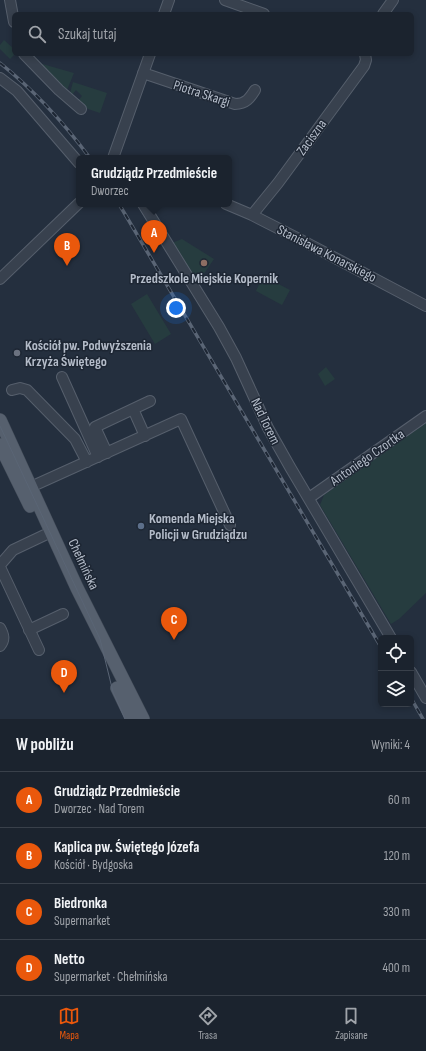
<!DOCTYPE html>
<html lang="pl">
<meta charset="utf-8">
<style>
body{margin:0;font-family:"Sofia Sans Condensed",sans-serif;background:#282f3a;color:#f1f3f6}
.controls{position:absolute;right:12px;bottom:12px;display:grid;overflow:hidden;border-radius:6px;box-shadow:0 2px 6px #0003}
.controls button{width:36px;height:36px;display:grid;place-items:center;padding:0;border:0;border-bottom:1px solid #39404a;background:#1b232e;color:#f1f3f6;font:20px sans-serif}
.you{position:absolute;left:176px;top:308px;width:14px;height:14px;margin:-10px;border:3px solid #fff;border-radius:50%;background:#1a73e8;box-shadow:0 0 0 6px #1a73e833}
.badge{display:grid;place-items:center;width:26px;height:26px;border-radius:50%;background:#ea580c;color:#fff;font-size:13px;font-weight:700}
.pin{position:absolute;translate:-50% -33px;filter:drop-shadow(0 1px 2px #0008)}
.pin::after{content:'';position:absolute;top:21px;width:14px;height:12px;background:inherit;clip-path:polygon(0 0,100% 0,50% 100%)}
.popup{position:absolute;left:76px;top:155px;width:156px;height:52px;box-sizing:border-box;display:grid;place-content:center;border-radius:6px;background:#1b232e;filter:drop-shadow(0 1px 3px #0005);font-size:13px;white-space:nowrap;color:#a0a4aa}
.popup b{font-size:15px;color:#f1f3f6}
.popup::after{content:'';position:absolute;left:50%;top:100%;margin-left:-8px;border:8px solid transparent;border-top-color:#1b232e}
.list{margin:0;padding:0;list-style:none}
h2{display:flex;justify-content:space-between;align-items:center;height:52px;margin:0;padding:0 16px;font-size:17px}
h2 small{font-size:13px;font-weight:400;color:#a0a4aa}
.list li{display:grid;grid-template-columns:26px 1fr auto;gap:12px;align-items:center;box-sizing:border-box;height:56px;padding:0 16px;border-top:1px solid #39404a}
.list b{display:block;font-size:15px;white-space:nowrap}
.list p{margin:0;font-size:13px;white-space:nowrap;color:#a0a4aa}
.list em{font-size:13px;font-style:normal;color:#a0a4aa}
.icon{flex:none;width:22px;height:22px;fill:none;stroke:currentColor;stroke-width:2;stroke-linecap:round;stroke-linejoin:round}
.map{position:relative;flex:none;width:426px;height:719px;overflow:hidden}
.search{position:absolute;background:#1b232e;box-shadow:0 2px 6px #0003;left:12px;right:12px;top:12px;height:44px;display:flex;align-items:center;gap:10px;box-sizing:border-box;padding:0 14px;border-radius:6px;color:#a0a4aa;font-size:15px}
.sheet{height:276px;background:#1b232e}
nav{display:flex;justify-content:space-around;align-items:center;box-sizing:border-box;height:56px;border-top:1px solid #39404a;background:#1b232e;font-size:11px;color:#a0a4aa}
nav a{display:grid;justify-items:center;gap:2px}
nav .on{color:#ea580c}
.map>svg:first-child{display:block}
</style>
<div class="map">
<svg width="426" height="719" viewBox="0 0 426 719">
<rect width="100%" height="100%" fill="#242f3e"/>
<path fill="#263c3f" d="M 4,40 L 14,49 L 15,54 L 10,59 L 0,49 L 0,45 Z
M 39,63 L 74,73 L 67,90 Z
M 73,82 L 107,93 L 100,113 L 88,109 L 78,101 L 82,96 L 76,90 L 72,95 L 70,93 Z
M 182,239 L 214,259 L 197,284 L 172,243 Z
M 263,276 L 290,290 L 282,305 L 256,291 Z
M 147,294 L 171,334 L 155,344 L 131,304 Z
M 326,367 L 335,379 L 325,386 L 318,374 Z
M 426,423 L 426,593 L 399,619 L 391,624 L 320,505 L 324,495 Z"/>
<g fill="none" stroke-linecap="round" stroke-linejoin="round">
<g stroke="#565f6c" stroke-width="12">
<path id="minor" d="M 10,0 L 14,22
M 225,0 L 264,14
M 164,14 L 169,0
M 383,14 L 393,0
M 24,54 L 59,90 L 81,109
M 143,73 L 235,104 C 246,104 250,98 255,90
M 0,78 L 17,91 L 79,163
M 113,158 L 150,54
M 143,204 L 219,327 L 236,358 L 268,428 L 290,467 L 391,638
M 226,204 L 252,215 L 303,241 L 426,306
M 252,215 L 278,183 L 364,66 L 366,60 L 365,54
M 0,279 L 79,203
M 62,377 L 98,457
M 12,390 L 20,388 L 27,390 L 75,439 L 87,462
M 133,409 L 145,436
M 107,453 L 95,427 L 150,401
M 24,490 L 181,419 L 230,525
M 309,498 L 426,416
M 0,565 L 13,550 L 51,532
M 0,567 L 39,650
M 0,628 C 4,635 5,640 0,646
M 29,630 L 63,614
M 411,672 L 426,698"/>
</g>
<g stroke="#414a57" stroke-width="14">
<path id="major" d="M 0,420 L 77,588 L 143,719
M 0,445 L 30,506
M 117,688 L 132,719"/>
</g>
<use href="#minor" stroke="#38414e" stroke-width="10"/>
<use href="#major" stroke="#56606e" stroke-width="13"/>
<path stroke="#5a6575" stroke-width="1" d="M 0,426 L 100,639 L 113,692 L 125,719"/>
<g stroke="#5a6575" stroke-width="3.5">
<path id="rail" d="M 0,63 C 34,90 64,123 90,158
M 119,204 L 381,647
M 411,698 L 423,719"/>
</g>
<use href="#rail" stroke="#1d2633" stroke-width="2" stroke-dasharray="6" stroke-linecap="butt"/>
</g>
<circle fill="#8d6e63" stroke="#1d2633" stroke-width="1.5" cx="204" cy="263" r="4"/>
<circle fill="#6b7280" stroke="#1d2633" stroke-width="1.5" cx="17" cy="353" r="4"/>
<circle fill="#5c6f8a" stroke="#1d2633" stroke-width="1.5" cx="141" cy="526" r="4"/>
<g text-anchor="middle" stroke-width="3" stroke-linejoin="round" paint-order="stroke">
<g font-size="14" fill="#b4bcc9" stroke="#1d2633">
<text transform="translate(202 93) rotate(18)" y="5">Piotra Skargi</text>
<text transform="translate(311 137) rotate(-54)" y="5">Zaciszna</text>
<text transform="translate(327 253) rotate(27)" y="5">Stanisława Konarskiego</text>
<text transform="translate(266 421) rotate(64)" y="5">Nad Torem</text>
<text transform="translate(367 457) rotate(-35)" y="5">Antoniego Czortka</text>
<text transform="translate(84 564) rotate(65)" y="5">Chełmińska</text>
</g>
<g font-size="14" font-weight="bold" fill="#b4bcc9" stroke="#1d2633" text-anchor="start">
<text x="204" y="283" text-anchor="middle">Przedszkole Miejskie Kopernik</text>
<text x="25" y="350">Kościół pw. Podwyższenia<tspan x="25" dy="16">Krzyża Świętego</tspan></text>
<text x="149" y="523">Komenda Miejska<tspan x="149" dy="16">Policji w Grudziądzu</tspan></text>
</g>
</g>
</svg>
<div class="controls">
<button><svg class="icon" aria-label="locate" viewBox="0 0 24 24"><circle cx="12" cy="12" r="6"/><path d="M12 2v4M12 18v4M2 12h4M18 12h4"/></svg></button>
<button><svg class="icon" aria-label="layers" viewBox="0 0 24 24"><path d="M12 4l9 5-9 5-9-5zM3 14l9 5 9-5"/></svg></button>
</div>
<div class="you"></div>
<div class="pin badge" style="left:154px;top:253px">A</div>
<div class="popup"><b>Grudziądz Przedmieście</b>Dworzec</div>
<div class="pin badge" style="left:67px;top:266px">B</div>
<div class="pin badge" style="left:174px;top:640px">C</div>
<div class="pin badge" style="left:64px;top:693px">D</div>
<div class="search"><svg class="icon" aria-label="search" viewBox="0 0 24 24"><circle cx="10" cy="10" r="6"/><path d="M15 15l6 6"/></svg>Szukaj tutaj</div>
</div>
<section class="sheet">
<h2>W pobliżu<small>Wyniki: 4</small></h2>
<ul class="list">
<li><span class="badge">A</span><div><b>Grudziądz Przedmieście</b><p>Dworzec · Nad Torem</p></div><em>60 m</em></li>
<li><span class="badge">B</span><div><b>Kaplica pw. Świętego Józefa</b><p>Kościół · Bydgoska</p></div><em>120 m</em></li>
<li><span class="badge">C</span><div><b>Biedronka</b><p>Supermarket</p></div><em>330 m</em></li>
<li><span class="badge">D</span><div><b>Netto</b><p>Supermarket · Chełmińska</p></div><em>400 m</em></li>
</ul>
</section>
<nav>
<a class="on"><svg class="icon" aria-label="map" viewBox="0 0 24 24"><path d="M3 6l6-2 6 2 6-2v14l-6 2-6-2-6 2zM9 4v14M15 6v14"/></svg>Mapa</a>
<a><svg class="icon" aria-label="directions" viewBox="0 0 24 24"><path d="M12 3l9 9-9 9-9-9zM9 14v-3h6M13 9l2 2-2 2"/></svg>Trasa</a>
<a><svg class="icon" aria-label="saved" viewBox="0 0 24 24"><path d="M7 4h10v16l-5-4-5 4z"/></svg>Zapisane</a>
</nav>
